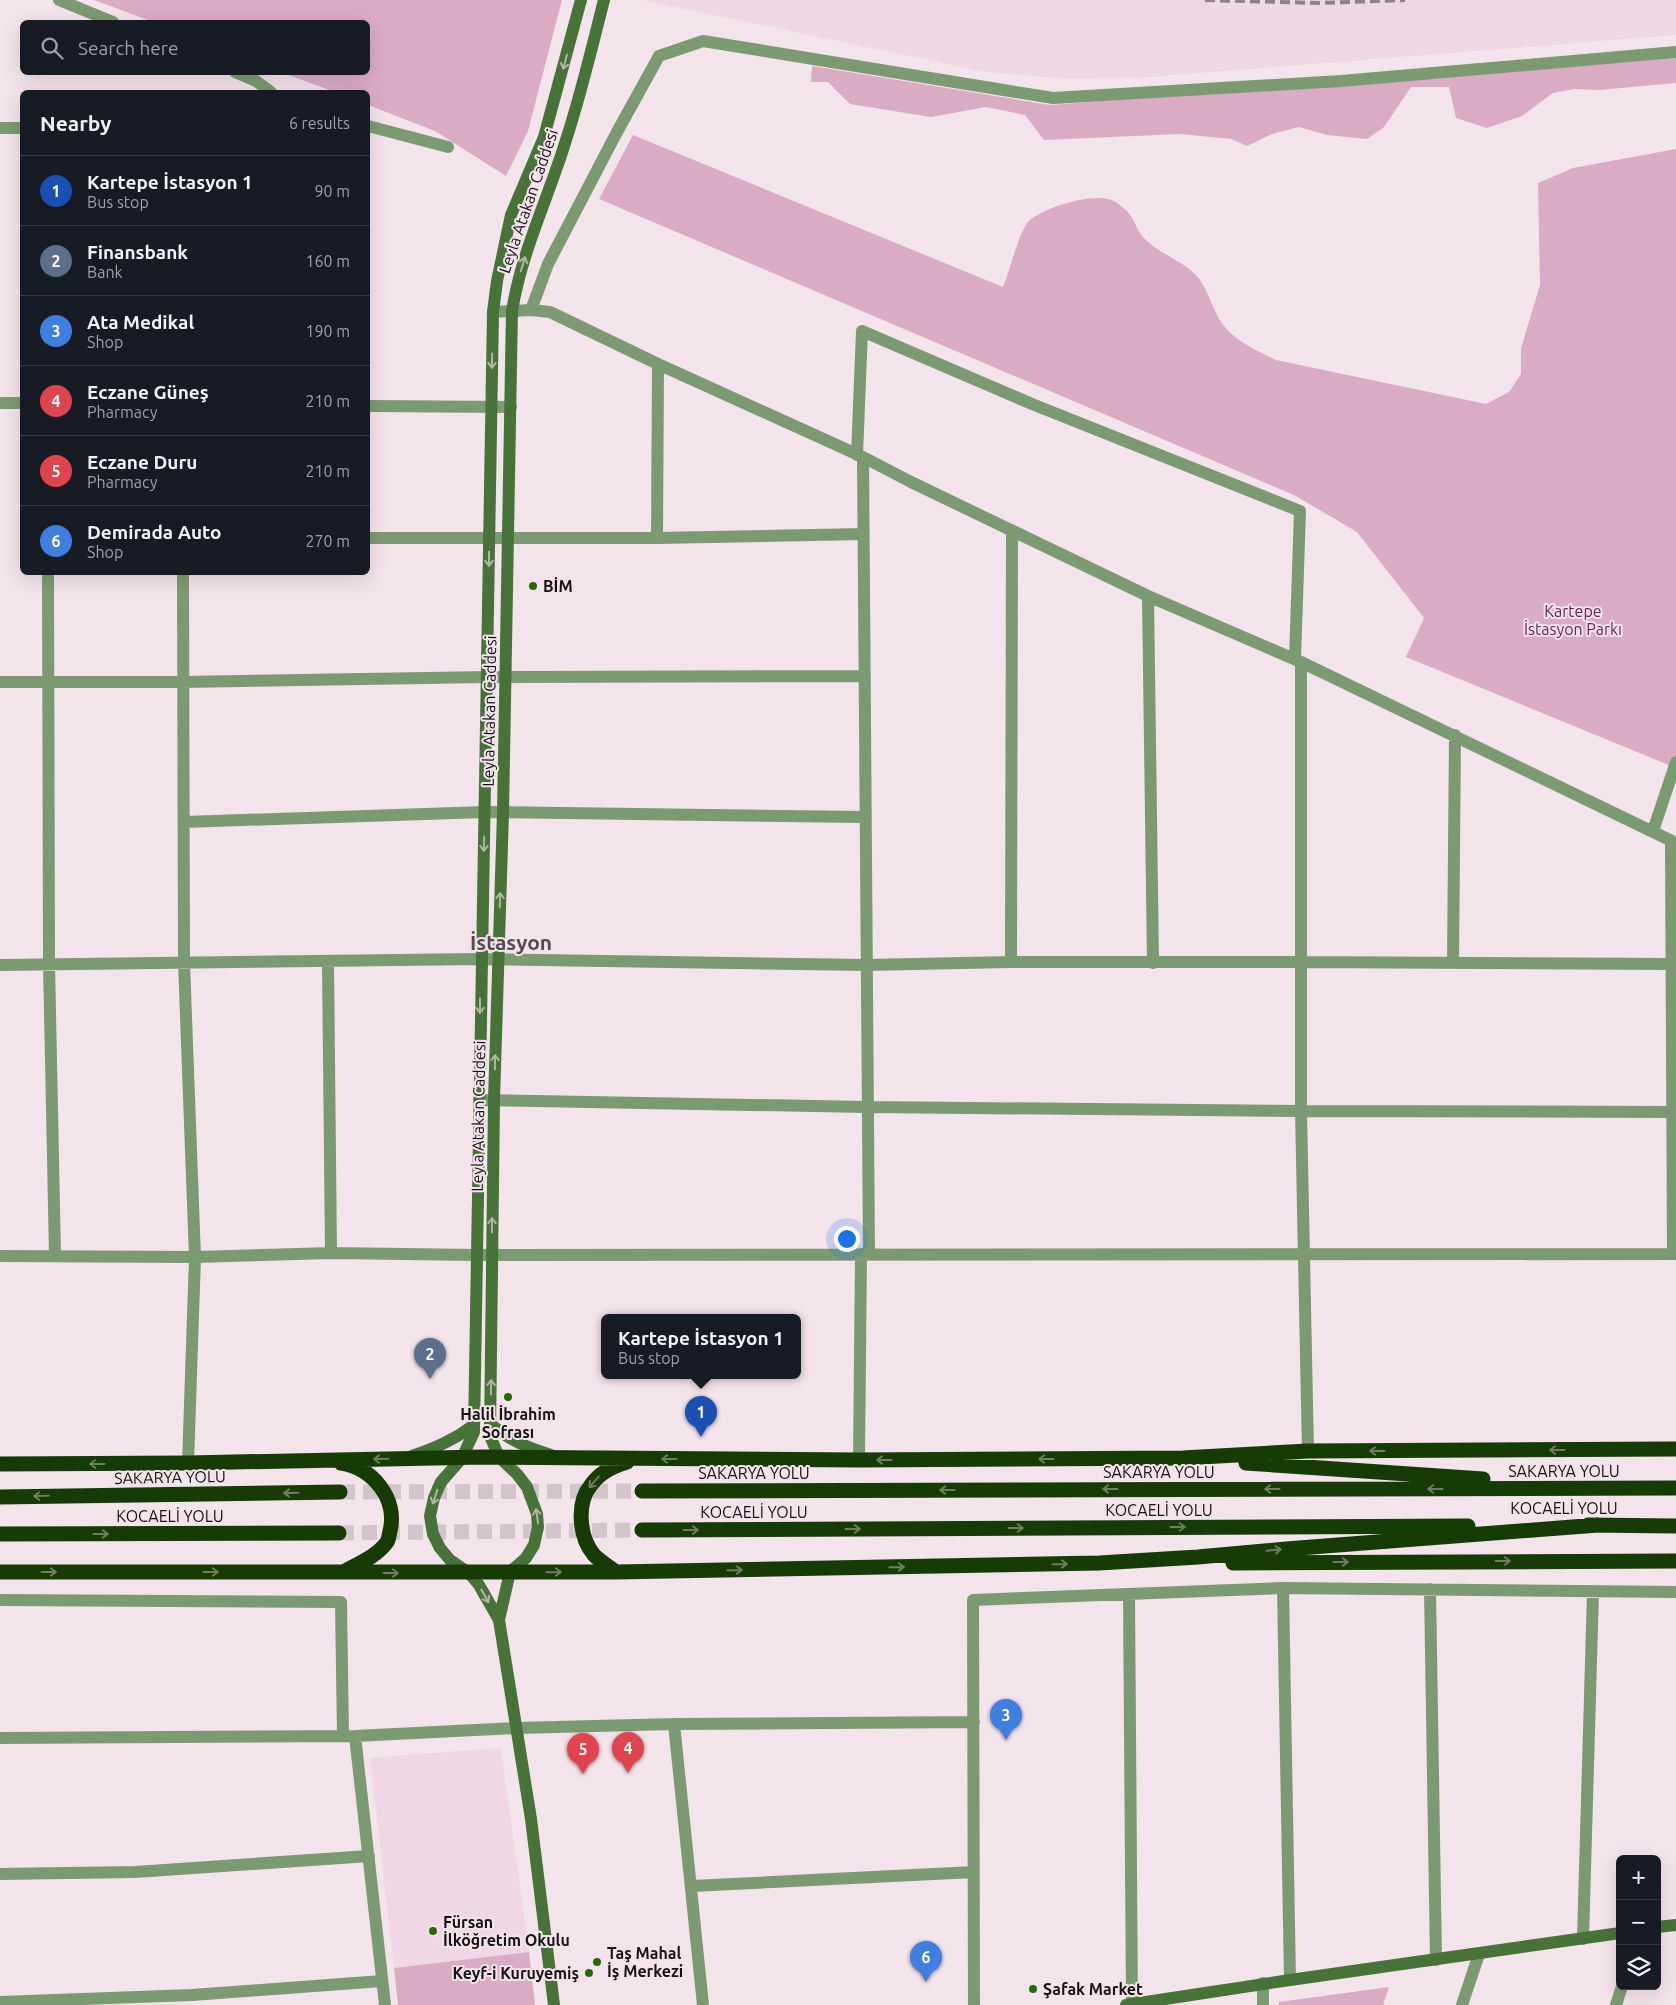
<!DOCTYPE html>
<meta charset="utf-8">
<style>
body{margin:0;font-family:Ubuntu,sans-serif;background:#242831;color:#f1f3f6}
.controls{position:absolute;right:15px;bottom:15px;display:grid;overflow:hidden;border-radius:8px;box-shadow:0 5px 20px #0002}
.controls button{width:45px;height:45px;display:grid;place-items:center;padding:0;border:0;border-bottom:1px solid #363941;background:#171b24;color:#f1f3f6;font:25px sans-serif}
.you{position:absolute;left:846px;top:1238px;width:18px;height:18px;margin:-12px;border:4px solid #fff;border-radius:50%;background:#1a73e8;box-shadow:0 0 0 8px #1a73e833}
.badge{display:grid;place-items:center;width:32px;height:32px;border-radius:50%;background:#97b587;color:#fff;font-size:16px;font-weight:700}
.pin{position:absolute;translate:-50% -41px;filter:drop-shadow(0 1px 2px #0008)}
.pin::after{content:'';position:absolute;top:26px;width:18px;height:15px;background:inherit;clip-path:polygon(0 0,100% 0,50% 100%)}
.popup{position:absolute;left:601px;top:1314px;width:200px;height:65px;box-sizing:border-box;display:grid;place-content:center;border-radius:8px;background:#171b24;filter:drop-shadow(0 1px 4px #0005);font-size:16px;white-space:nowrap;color:#9ea1a6}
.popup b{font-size:19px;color:#f1f3f6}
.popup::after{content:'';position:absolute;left:50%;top:100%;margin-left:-10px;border:10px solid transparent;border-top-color:#171b24}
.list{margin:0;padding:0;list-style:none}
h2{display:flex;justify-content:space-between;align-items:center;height:65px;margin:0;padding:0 20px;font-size:21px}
h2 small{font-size:16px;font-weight:400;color:#9ea1a6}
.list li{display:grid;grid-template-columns:32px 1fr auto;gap:15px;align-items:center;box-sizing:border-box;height:70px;padding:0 20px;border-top:1px solid #363941}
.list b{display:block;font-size:19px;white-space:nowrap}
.list p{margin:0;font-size:16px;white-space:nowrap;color:#9ea1a6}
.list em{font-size:16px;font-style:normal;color:#9ea1a6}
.icon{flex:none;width:28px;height:28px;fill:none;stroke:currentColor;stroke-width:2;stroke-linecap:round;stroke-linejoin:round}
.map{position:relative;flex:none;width:1676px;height:2005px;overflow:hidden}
.search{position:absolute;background:#171b24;box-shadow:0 5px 20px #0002;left:20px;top:20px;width:350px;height:55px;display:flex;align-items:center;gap:12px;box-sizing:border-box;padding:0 18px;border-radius:8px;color:#9ea1a6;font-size:19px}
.panel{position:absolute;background:#171b24;box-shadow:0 5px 20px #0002;left:20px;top:90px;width:350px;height:485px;border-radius:8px}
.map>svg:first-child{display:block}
</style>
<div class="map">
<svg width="1676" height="2005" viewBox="0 0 1676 2005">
<rect width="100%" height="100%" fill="#f3e3eb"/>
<path fill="#efd7e3" d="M 642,0 L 1676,0 L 1676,35 L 1149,77 L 1072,79 L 986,72 Z
M 501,1748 L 529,1952 L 394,1968 L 370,1758 Z"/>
<path fill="#d9acc3" d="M 94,0 L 562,0 L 528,131 L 506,176 L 435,131 L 368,105 L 368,92 L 335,92 L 283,73 L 368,72 L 368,22 L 153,22 Z
M 1676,58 L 1676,83 L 1599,90 L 1574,89 L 1553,93 L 1522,116 L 1487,128 L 1456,118 L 1449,87 L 1411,87 L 1384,127 L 1367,139 L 1327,135 L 1299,127 L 1272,134 L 1247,146 L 1231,139 L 1180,134 L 1044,140 L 1025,115 L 986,107 L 931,117 L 850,104 L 828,82 L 811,82 L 812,66 L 1050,105 Z
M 633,135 L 1003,287 C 1010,271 1019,230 1030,220 C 1045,207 1098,190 1116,202 C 1121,206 1129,212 1132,218 C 1136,224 1138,232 1144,238 C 1159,254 1180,259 1196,275 C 1206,286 1210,301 1217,315 C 1227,337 1255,350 1276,360 L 1486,404 L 1509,392 L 1521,374 L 1521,348 L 1540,285 L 1538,183 L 1573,168 L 1676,149 L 1676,768 L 1406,657 L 1424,618 L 1357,532 L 1294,495 L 599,199 Z
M 529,1952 L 535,2005 L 398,2005 L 394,1968 Z
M 1389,1987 L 1383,2005 L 1279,2005 L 1279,2002 Z"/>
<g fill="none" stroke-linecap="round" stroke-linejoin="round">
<path stroke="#d2c4cb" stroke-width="15" stroke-dasharray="15 8" stroke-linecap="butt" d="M 340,1492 L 642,1491
M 339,1533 L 642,1530"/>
<path stroke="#7c9a72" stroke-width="12" d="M 59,0 L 113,22
M 235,72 L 256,81 L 271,92
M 368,126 L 448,147
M 0,128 L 22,128
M 531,310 L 548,264 L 617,132 L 659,56 L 703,41 L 1053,98 L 1341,81 L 1676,52
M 493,312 L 531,310 L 550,312 L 658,364 L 863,457 L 911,482 L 1148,596 L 1301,662 L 1676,843
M 0,403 L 22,403
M 368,406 L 511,407
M 857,455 L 862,331 L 1032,404 L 1300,511 L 1295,659
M 863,457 L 869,1254
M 368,538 L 657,538 L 863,534
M 657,538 L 658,364
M 48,572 L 49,964 L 55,1255
M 183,572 L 184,963 L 195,1257 L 188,1463
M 1148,596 L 1153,963
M 1301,662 L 1301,1111 L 1308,1451
M 0,682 L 183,682 L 488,677 L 864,676
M 184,822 L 485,812 L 865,817
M 1653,831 L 1676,762
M 1671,841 L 1673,1254
M 328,962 L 331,1253
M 1011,962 L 1012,531
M 1453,963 L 1455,735
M 0,965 L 480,959 L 866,965 L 1011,962 L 1301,962 L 1671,964
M 479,1100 L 867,1107 L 1301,1111 L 1672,1112
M 0,1256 L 195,1257 L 331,1253 L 476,1255 L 1676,1254
M 859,1460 L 861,1254
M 1283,1588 L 1290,1980
M 1430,1589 L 1436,1960
M 1129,1594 L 1132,2004
M 0,1600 L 341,1602 L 343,1736
M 674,1724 L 703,2005
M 355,1736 L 385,2005
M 0,1738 L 355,1736 L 517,1728 L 674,1724 L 974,1722
M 0,1874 L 135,1872 L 369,1856
M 692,1886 L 974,1872
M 1583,1939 L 1593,1592
M 0,2002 L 192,1995 L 382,1981
M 974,2005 L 973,1600 L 1283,1588 L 1676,1592
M 1263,2005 L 1263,1983
M 1462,2005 L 1479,1954
M 1616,2005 L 1622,1986"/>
<path stroke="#487338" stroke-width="12" d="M 490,1424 C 511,1441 526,1447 551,1455
M 412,1456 C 435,1448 454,1440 474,1425
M 499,1620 L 510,1572 L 526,1558 L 534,1545 L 538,1527 L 537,1514 L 527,1487 L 517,1474 L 499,1457 L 490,1436 L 494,1100 L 503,813 L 512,311 C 522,250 548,199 566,140 C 581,94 592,47 604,0
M 1657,1927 L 1676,1925
M 554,2005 L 531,1819 L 499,1620 L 479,1585 L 469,1573 L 450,1560 L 440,1548 L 433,1534 L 430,1516 L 434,1498 L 441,1482 L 462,1458 L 474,1432 C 479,1059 488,686 493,312 L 497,281 L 511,215 L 544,137 L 581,0
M 1126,2005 L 1290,1980 L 1620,1933"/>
<path stroke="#173b05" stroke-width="15" d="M 341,1463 C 373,1468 398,1499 390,1531 C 389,1535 389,1539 387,1542 C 377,1556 360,1563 345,1571
M 1246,1463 L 1483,1479
M 0,1464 L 188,1463 L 483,1457 L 859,1460 L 1183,1458 L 1308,1451 L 1676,1449
M 642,1491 L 1676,1488
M 0,1497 L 340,1492
M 1588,1525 L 1676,1526
M 642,1530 L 1468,1526
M 0,1534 L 339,1533
M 1233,1563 L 1676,1561
M 0,1572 L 616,1572 L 1099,1563 L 1198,1557 L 1286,1549 L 1598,1525
M 616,1572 C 609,1567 600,1561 594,1555 C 579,1537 576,1503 591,1485 C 600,1472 613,1466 627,1462"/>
<path stroke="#8d8287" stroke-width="4" stroke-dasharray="10 5" stroke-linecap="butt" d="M 1205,0 L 1319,3 L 1405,0"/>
</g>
<defs><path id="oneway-shaft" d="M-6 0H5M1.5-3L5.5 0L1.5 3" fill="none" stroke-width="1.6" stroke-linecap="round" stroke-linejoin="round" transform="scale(1.25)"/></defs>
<g stroke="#afb6a3">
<use href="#oneway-shaft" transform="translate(565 62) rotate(105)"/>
<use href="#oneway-shaft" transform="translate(523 264) rotate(-73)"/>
<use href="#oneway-shaft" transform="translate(492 361) rotate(91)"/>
<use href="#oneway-shaft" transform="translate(489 559) rotate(90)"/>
<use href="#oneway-shaft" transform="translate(484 844) rotate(92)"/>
<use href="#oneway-shaft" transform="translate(500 900) rotate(-88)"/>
<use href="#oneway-shaft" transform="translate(480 1006) rotate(90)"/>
<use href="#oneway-shaft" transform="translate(495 1062) rotate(-89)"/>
<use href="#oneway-shaft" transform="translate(492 1225) rotate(-89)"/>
<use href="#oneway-shaft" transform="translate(491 1387) rotate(-89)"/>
<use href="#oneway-shaft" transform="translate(435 1497) rotate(108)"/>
<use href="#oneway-shaft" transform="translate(537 1516) rotate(-98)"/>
<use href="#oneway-shaft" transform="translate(485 1596) rotate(61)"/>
</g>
<g stroke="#6f7e61">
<use href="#oneway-shaft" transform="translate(1557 1450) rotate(180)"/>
<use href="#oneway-shaft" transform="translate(1377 1451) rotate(180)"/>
<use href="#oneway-shaft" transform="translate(381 1459) rotate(179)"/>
<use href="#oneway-shaft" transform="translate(669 1459) rotate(-180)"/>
<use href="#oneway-shaft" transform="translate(1046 1459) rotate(180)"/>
<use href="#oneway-shaft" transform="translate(884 1460) rotate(180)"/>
<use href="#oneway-shaft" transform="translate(97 1464) rotate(180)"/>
<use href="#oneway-shaft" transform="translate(594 1482) rotate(131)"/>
<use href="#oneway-shaft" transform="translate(1110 1489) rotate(180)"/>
<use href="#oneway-shaft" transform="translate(1272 1489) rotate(180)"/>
<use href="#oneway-shaft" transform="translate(1435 1489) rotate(180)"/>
<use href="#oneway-shaft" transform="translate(947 1490) rotate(180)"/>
<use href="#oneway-shaft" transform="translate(291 1493) rotate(179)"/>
<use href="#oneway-shaft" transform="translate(41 1496) rotate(179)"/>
<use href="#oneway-shaft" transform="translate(1178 1527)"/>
<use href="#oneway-shaft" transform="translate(1016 1528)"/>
<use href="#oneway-shaft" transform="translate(853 1529)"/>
<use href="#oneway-shaft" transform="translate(691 1530)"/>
<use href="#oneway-shaft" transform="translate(101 1534)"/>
<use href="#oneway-shaft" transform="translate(1274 1550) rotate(-6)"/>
<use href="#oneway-shaft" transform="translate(1503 1561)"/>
<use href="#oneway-shaft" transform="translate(1341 1562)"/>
<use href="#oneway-shaft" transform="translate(1060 1564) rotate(-1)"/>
<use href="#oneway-shaft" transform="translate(897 1567) rotate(-1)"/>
<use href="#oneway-shaft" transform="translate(735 1570) rotate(-1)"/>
<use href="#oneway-shaft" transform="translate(49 1572)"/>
<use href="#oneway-shaft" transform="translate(211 1572)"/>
<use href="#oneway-shaft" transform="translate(554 1572) rotate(-1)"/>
<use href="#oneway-shaft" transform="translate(391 1573)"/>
</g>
<g fill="#286a00" stroke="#f3e3eb" stroke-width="2">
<circle cx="533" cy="586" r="5"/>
<circle cx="508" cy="1397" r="5"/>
<circle cx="433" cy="1931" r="5"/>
<circle cx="597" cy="1962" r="5"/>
<circle cx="589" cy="1973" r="5"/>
<circle cx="1033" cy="1989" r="5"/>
</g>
<g text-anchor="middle" stroke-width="4" stroke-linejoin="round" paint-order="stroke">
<g font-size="16" fill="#171214" stroke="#f3e3eb">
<text transform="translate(528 201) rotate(-71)" y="6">Leyla Atakan Caddesi</text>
<text transform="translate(489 711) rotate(-89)" y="6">Leyla Atakan Caddesi</text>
<text transform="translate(478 1116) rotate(-89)" y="6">Leyla Atakan Caddesi</text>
<text x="1564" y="1477">SAKARYA YOLU</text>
<text x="1159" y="1478">SAKARYA YOLU</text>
<text x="754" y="1479">SAKARYA YOLU</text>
<text transform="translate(170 1477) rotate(-1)" y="6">SAKARYA YOLU</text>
<text x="1564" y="1514">KOCAELİ YOLU</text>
<text x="1159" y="1516">KOCAELİ YOLU</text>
<text x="754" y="1518">KOCAELİ YOLU</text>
<text x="170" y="1522">KOCAELİ YOLU</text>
</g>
<g font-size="16" font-weight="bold" fill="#171214" stroke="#f3e3eb" text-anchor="start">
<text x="543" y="592">BİM</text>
<text x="508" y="1420" text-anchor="middle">Halil İbrahim<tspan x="508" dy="18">Sofrası</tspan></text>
<text x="443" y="1928">Fürsan<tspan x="443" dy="18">İlköğretim Okulu</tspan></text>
<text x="607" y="1959">Taş Mahal<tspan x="607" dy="18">İş Merkezi</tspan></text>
<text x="579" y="1979" text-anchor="end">Keyf-i Kuruyemiş</text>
<text x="1043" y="1995">Şafak Market</text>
</g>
<g font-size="16" fill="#6e2351" stroke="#f3e3eb">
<text x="1573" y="617">Kartepe<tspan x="1573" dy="18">İstasyon Parkı</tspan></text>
</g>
<g font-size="21" font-weight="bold" fill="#574a50" stroke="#f3e3eb">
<text x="511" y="950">İstasyon</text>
</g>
</g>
</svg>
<div class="controls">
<button>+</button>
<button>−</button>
<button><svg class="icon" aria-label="layers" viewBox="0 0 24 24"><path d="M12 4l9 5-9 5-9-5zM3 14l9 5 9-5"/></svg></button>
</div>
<div class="you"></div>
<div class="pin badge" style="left:701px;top:1437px;background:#1a4fb4">1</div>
<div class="popup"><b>Kartepe İstasyon 1</b>Bus stop</div>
<div class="pin badge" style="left:430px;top:1379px;background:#5c6f8a">2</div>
<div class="pin badge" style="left:1006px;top:1740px;background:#3f7fe0">3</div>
<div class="pin badge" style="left:628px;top:1773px;background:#e0444e">4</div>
<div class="pin badge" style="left:583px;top:1774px;background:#e0444e">5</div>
<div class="pin badge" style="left:926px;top:1982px;background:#3f7fe0">6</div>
<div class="search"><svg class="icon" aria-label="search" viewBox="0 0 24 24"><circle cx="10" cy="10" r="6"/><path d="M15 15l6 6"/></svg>Search here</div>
<section class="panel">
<h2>Nearby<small>6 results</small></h2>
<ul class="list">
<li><span class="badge" style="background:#1a4fb4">1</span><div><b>Kartepe İstasyon 1</b><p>Bus stop</p></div><em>90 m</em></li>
<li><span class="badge" style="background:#5c6f8a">2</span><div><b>Finansbank</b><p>Bank</p></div><em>160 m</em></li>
<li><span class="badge" style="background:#3f7fe0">3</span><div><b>Ata Medikal</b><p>Shop</p></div><em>190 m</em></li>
<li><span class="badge" style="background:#e0444e">4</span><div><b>Eczane Güneş</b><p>Pharmacy</p></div><em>210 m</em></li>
<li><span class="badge" style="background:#e0444e">5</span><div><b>Eczane Duru</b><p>Pharmacy</p></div><em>210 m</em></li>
<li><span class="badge" style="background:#3f7fe0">6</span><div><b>Demirada Auto</b><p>Shop</p></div><em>270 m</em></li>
</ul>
</section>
</div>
